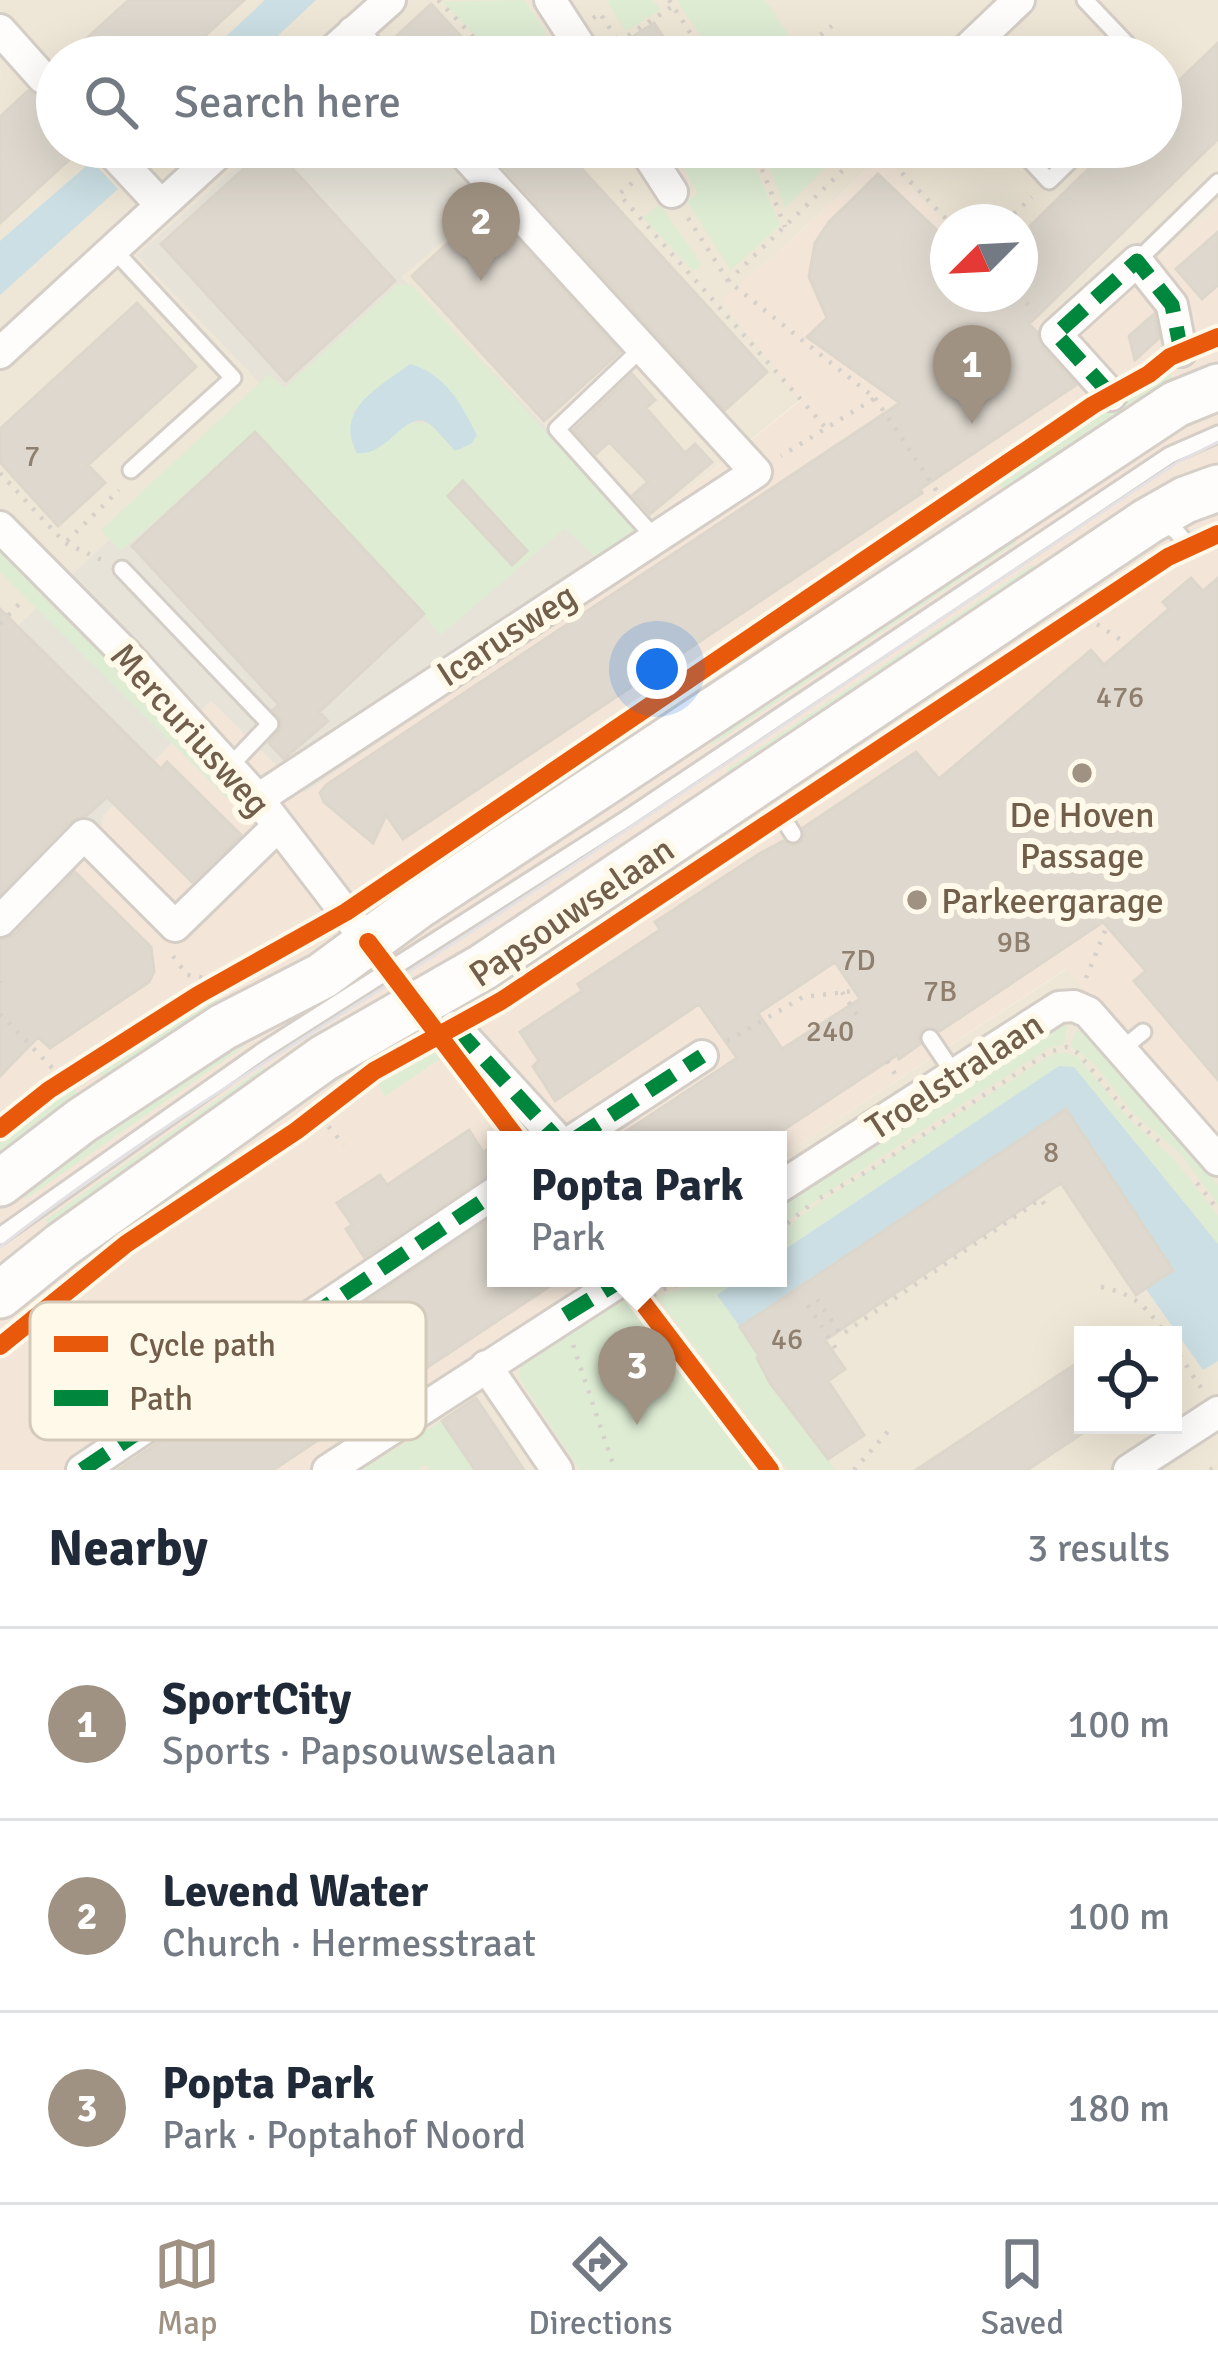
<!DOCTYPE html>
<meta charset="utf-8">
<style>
body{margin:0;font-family:Signika,sans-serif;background:#f2f2f3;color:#1f2937}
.controls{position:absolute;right:36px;bottom:36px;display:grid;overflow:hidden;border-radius:0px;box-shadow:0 12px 48px #0002}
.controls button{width:108px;height:108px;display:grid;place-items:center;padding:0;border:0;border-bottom:3px solid #e0e1e3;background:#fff;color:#1f2937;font:60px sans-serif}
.compass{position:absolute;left:930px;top:204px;width:108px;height:108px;border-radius:50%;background:#fff;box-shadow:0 12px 48px #0002;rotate:246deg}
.you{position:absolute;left:657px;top:669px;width:42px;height:42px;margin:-30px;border:9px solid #fff;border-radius:50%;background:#1a73e8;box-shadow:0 0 0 18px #1a73e833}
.badge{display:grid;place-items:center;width:78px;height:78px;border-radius:50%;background:#9f9282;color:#fff;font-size:39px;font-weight:700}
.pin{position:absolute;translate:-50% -99px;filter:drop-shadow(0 3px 6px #0008)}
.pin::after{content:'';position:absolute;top:63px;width:42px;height:36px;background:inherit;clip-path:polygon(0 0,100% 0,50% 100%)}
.popup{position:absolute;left:487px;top:1131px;width:300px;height:156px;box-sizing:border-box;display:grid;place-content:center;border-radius:0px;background:#fff;filter:drop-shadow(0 3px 9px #0005);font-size:39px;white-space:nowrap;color:#747a83}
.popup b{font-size:45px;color:#1f2937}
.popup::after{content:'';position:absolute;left:50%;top:100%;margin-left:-24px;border:24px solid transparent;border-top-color:#fff}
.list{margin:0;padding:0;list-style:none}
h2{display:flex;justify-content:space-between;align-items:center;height:156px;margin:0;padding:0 48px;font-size:51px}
h2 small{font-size:39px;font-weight:400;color:#747a83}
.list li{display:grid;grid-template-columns:78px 1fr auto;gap:36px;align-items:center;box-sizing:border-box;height:192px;padding:0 48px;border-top:3px solid #e0e1e3}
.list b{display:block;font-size:45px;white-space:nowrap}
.list p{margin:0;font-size:39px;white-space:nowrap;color:#747a83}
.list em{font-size:39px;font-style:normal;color:#747a83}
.icon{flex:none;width:66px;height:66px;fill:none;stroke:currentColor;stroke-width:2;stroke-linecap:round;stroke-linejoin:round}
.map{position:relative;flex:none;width:1218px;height:1470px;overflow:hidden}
.search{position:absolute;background:#fff;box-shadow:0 12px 48px #0002;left:36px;right:36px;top:36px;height:132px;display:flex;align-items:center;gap:30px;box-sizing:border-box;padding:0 42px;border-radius:66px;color:#747a83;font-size:45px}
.sheet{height:732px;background:#fff}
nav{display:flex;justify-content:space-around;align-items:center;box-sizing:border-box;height:168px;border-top:3px solid #e0e1e3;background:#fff;font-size:33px;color:#747a83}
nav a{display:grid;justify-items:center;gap:6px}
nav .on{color:#9f9282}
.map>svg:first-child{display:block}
</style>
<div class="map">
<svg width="1218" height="1470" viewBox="0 0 1218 1470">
<rect width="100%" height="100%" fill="#f5f2e8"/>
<path fill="#eee6d6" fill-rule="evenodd" d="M 0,0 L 1218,0 L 1218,205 L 1068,337 L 1046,326 L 1015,294 L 1020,294 L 1020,222 L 948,225 L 880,156 L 785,246 L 721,300 L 801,399 L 642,527 L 400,277 L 489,201 L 439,147 L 1161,147 L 1161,57 L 57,57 L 57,147 L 259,147 L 138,255 L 267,391 L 0,642 Z
M 1067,969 L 1218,1146 L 1218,1470 L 306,1470 L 597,1278 L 778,1278 L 778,1159 ZM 1083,1335 L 1173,1335 L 1173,1425 L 1083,1425 Z"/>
<path fill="#f3e6d9" d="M 881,155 L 948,225 L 948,294 L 1015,294 L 1046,326 L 1068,337 L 1218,205 L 1218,1146 L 1066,969 L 778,1159 L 778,1140 L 496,1140 L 496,1278 L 597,1278 L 306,1470 L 0,1470 L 0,933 L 101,831 L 103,816 L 211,701 L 304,792 L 654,557 L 642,527 L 801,400 L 720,300 L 785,246 Z"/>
<path fill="#e7e3d9" d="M 259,147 L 439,147 L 490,201 L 401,277 L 642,527 L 655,556 L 304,793 L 211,701 L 103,816 L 101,831 L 0,933 L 0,642 L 267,391 L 137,255 Z"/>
<path fill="#deecd4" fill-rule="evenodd" d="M 524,0 L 544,28 L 546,40 L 524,55 L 485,46 L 443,2 Z
M 610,0 L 653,0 L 660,10 L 626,31 L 607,2 Z
M 677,0 L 765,0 L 798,49 L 786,57 L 715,57 Z
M 694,147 L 747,147 L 780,225 L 731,270 L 687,202 L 698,193 L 678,157 Z
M 762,147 L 846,147 L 785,208 Z
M 660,205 L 702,265 L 693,271 L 643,217 Z
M 397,285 L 412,285 L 642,538 L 603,565 L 565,528 L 441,635 L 255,432 L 121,551 L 101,530 L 269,374 L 285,388 ZM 410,364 L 428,423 L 409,423 L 351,413 Z
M 1171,373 L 1176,395 L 1011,502 L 995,479 L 1110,403 Z
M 1003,523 L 1016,543 L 712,745 L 713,736 Z
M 0,542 L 253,810 L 246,817 L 0,572 Z
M 1032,565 L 1045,584 L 736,785 L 726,770 Z
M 216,993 L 224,1007 L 106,1084 L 98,1072 Z
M 1052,1024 L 1067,1025 L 1064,1044 L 1049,1048 C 959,1108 865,1164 778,1228 L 778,1208 Z
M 235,1028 L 245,1046 L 26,1199 L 11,1181 Z
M 1077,1030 L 1095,1041 L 1218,1185 L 1218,1204 L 1180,1153 L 1134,1114 L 1094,1064 L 1070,1045 Z
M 437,1047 L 444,1056 L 384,1097 L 377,1080 Z
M 1062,1052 L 1077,1056 L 1129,1119 L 1174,1159 L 1218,1216 L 1218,1244 L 1074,1067 L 1059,1066 L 778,1254 L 778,1235 L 810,1209 L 1051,1055 Z
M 264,1067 L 280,1086 L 61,1239 L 45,1220 Z
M 73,1086 L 81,1100 L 0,1161 L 0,1138 Z
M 227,1154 L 232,1162 L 92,1258 L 88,1255 L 87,1249 Z
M 714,1278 L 742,1278 L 718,1295 L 759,1356 L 757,1358 L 805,1432 L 808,1431 L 835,1470 L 788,1470 L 657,1297 Z
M 627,1298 L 758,1470 L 580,1470 L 520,1379 L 520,1367 Z
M 442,1421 L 475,1470 L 431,1470 L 426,1464 L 417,1470 L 361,1470 Z"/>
<path fill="#cbdfe4" d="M 265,0 L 316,0 L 255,57 L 204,57 Z
M 92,161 L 118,189 L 0,295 L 0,241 Z
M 410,364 C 446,374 461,404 477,435 L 471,444 L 455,451 C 447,443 436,427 426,422 C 404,412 387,457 357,453 C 333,409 380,387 410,364 Z
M 1059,1066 L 1074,1067 L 1218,1244 L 1218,1361 L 1203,1370 L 1146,1289 L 1173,1270 L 1066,1110 L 740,1327 L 717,1295 L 742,1278 L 778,1278 L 778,1254 Z"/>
<path fill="#ded8ce" stroke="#ddd6cb" stroke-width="3" fill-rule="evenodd" d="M 129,0 L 244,0 L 182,57 L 66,57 Z
M 431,4 L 480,57 L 402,57 L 389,43 Z
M 654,23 L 677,57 L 640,57 L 628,40 Z
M 1218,43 L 1218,139 L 1029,324 L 1037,332 L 1042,347 L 1076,385 L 920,489 L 922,493 L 403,839 L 386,815 L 373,843 L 324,802 L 320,793 L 326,785 L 900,403 L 807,337 L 827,318 L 809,277 L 815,243 L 829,222 L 878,174 L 948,241 L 948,294 L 1020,294 L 1020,236 L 1111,147 L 1161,147 L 1161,98 Z
M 28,91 L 46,97 L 57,91 L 57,147 L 83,147 L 0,223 L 0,117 Z
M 268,147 L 273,147 L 395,281 L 286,381 L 161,244 Z
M 485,147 L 562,147 L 767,372 L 725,410 Z
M 487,207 L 620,352 L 544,421 L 412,276 Z
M 1218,232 L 1218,285 L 1202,299 L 1176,269 Z
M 137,303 L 196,367 L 88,465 L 105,483 L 58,526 L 0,462 L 0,429 Z
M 1154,314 L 1159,338 L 1135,360 L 1129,336 Z
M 632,374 L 655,400 L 646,408 L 685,453 L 695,444 L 712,462 L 650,514 L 633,495 L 648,482 L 609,442 L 596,454 L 574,430 Z
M 255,432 L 424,614 L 319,712 L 328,721 L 284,759 L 269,743 L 281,728 L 281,720 L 273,710 L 279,705 L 132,546 Z
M 463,481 L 527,551 L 512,565 L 448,496 Z
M 1191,578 L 1203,591 L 1218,578 L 1218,1080 L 1134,981 L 1146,971 L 1103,922 L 940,1031 L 924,1028 L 919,1034 L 920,1044 L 899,1059 L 897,1055 L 768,1140 L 613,1140 L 737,1058 L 699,1004 L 555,1101 L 533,1066 L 539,1061 L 520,1032 L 582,991 L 578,984 L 660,930 L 655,922 L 759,854 L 783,841 L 792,846 L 800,843 L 805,835 L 803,828 L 916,752 L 939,779 L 1091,650 L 1104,665 L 1169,609 L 1163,602 ZM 835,962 L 860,999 L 782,1049 L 758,1013 Z
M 0,609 L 161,769 L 167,762 L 241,835 L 192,882 L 107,797 L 86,816 L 70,821 L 0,893 Z
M 75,872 L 151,947 L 154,971 L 149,982 L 50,1048 L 38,1037 L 0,1076 L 0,940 L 14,935 Z
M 1066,1109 L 1173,1270 L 1136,1295 L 1061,1183 L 825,1340 L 845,1369 L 828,1381 L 864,1435 L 828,1459 L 770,1383 L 757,1358 L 759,1356 L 740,1327 Z
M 469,1130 L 483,1152 L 488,1149 L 496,1160 L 496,1173 L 485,1176 L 364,1257 L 346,1229 L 352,1225 L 337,1203 L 380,1175 L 387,1185 Z
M 496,1215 L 496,1278 L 562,1278 L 273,1470 L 118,1470 Z
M 228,1317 L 243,1338 L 215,1357 L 200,1336 Z
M 1083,1359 L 1083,1433 L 1027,1470 L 916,1470 Z
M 476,1398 L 524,1470 L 475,1470 L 442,1421 Z"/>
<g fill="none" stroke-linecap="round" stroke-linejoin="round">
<g stroke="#d4cec6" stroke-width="21">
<path id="lane" d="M 1085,0 L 1139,57
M 1018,147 L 1049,181 L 1084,147
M 113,249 L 233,378 L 131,470
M 1137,261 L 1218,182
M 642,348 L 557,429 L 655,538
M 1163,524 L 1175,530 L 1188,545
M 122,569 L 270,724 L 229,767
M 780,813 L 793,834
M 930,1038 L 955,1075
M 1121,1050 L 1143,1032
M 0,1236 L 264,1050 L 626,819 L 1170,455 L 1218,434"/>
</g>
<g stroke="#d4cec6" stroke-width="36">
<path id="street" d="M 550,0 L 587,57
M 0,30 L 43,78
M 353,32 L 375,57
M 326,57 L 390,0
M 959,57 L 1019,0
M 107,147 L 161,205
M 643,147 L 672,192
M 0,353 L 225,147
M 1111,395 L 1056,334 L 1137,261 L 1172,305 L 1181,351
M 0,527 L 126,654 L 258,799 L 368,942
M 258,799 L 756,472 L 458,147
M 0,921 L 84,835 L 175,926 L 278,826
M 455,1027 L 558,1140
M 573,1140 L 702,1056
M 778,1188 L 1059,1007 L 1074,1006 L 1088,1012 L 1218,1160
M 486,1366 L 557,1470
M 82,1470 L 496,1192
M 328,1470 L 625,1278
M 1129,1470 L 1218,1412"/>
</g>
<g stroke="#d5cfc7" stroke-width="51">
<path id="secondary" d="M 0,1183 L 81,1121 L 223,1027 L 322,976 L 416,907 L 1176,404 L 1218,387
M 0,1295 L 62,1245 L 324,1058 L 483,967 L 1148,521 L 1185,500 L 1218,488"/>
</g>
<path stroke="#d6d0ca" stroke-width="4.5" stroke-dasharray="3 9" stroke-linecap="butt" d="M 438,0 L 493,57
M 669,0 L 706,57
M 593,18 L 600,13 L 628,57
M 618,42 L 673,6
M 536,57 L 549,48
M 792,57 L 832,26
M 753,147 L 785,227
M 877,147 L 949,222
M 632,183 L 619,194 L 826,428
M 688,218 L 728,281 L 875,398 L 781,456
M 1005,222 L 1032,197
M 728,281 L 867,147
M 1018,294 L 1035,312
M 875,398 L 946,505
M 0,473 L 65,543 L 104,561
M 67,541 L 119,490
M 1077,611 L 1127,644
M 0,624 L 24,599
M 173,956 L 187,975 L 223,981 L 226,988
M 1086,978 L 1107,926
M 0,981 L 0,983
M 842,992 L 859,1018
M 0,1014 L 64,1080
M 727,1041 L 803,997 L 854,991
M 887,1061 L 897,1077
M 313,1108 L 344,1145
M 1197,1183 L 1218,1210
M 820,1198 L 870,1170 L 1049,1052 L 1067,1047 L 1078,1053 L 1131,1117 L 1161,1143
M 778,1231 L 811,1204
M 1101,1287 C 1135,1294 1147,1307 1166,1335
M 817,1299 L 841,1335 L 1041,1199 L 1049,1211
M 644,1303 L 661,1290 L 701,1278
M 808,1305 L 838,1352
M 573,1345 L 615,1470
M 1173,1345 L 1203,1391
M 110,1391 L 125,1410
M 854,1470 L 890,1429
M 1210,1470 L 1218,1465"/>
<use href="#lane" stroke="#fefdfc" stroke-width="15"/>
<use href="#street" stroke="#fefdfc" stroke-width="30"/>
<use href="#secondary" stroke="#fefdfc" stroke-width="45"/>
<path stroke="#e4e1e4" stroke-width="3" d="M 0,1247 C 143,1134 299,1042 452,944 C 697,787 935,620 1178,462 L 1218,442"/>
<path stroke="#00873e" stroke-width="15" stroke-dasharray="30 15" stroke-linecap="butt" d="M 1111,395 L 1056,334 L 1137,261 L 1172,305 L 1181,351
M 455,1027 L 558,1140
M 573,1140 L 702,1056
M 565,1315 L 625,1278
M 82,1470 L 496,1192"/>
<g stroke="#fef9e9" stroke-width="26">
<path id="cycleway" d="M 368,942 L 518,1140
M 0,1129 L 49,1090 L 198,995 L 346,912 L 1093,405 L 1149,374 L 1170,357 L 1218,337
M 624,1278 L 770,1470
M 0,1346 L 126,1244 L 296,1131 L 374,1071 L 501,1001 L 1168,557 L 1218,534"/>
</g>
<use href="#cycleway" stroke="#e8590c" stroke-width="18"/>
</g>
<g fill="#9f9282" stroke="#fef9e9" stroke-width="4.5">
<circle cx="1082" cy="773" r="12"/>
<circle cx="917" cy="900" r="12"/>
</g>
<g text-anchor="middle" stroke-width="12" stroke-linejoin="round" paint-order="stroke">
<g font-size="30" fill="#8f7f6e">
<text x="32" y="466">7</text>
<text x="1120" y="707">476</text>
<text x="1014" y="952">9B</text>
<text x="858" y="970">7D</text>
<text x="940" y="1001">7B</text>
<text x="830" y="1041">240</text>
<text x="1051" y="1162">8</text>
<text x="787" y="1349">46</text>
</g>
<g font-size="36" fill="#715e4b" stroke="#fef9e9">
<text transform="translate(506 634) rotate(-33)" y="13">Icarusweg</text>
<text transform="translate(191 729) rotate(48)" y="13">Mercuriusweg</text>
<text transform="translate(571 911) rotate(-34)" y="13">Papsouwselaan</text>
<text transform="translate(954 1075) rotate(-33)" y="13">Troelstralaan</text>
</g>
<g font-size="36" fill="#715e4b" stroke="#fef9e9">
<text x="1082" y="827">De Hoven<tspan x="1082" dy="41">Passage</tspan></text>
<text x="941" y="913" text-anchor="start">Parkeergarage</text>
</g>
</g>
<rect x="30" y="1302" width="396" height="138" rx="18" fill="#fef9e9" stroke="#d4caba" stroke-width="3"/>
<rect x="54" y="1336" width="54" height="16" fill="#e8590c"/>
<rect x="54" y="1390" width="54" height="16" fill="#00873e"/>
<g font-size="33" fill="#715e4b">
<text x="129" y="1356">Cycle path</text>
<text x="129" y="1410">Path</text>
</g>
</svg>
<div class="controls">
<button><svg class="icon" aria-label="locate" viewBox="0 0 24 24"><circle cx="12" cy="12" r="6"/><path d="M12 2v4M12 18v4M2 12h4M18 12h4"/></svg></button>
</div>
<svg class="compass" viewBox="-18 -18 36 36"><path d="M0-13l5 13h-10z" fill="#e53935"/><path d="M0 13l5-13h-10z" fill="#747a83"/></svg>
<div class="you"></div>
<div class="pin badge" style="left:972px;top:424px">1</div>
<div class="pin badge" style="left:481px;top:281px">2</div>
<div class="pin badge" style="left:637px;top:1425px">3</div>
<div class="popup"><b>Popta Park</b>Park</div>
<div class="search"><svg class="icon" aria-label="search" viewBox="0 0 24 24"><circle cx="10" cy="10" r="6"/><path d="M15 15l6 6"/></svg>Search here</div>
</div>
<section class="sheet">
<h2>Nearby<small>3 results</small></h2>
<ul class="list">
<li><span class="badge">1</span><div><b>SportCity</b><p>Sports · Papsouwselaan</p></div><em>100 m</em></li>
<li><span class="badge">2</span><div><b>Levend Water</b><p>Church · Hermesstraat</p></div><em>100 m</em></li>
<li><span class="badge">3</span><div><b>Popta Park</b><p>Park · Poptahof Noord</p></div><em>180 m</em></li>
</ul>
</section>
<nav>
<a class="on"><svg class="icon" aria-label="map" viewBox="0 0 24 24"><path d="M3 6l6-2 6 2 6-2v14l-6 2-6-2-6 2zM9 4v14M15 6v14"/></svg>Map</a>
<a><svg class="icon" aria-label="directions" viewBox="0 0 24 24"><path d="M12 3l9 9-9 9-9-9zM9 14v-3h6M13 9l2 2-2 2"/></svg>Directions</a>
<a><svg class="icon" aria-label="saved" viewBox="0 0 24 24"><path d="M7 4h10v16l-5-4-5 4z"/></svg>Saved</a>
</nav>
